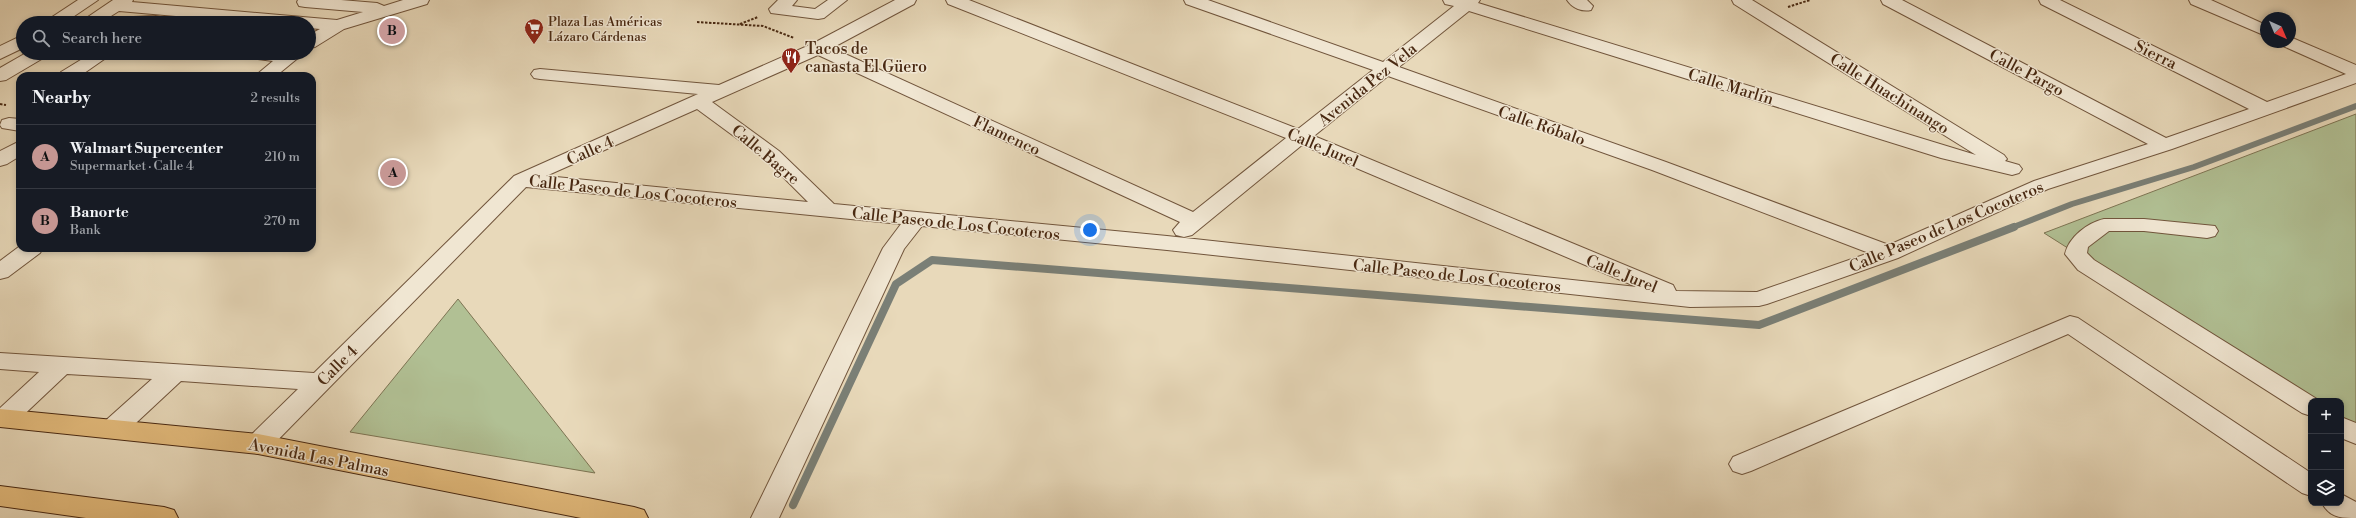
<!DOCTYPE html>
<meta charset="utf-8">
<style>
body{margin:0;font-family:"Libre Bodoni",serif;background:#242831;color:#f1f3f6}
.controls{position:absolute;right:12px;bottom:12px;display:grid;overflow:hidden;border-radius:8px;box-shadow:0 2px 6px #0003}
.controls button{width:36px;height:36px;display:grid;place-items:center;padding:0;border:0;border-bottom:1px solid #363941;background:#171b24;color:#f1f3f6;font:20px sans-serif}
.compass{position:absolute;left:2260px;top:12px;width:36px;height:36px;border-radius:50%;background:#171b24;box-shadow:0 2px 6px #0003;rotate:136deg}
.you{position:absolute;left:1090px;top:230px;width:14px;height:14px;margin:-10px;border:3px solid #fff;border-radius:50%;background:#1a73e8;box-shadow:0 0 0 6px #1a73e833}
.badge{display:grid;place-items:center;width:26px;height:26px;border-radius:50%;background:#c59692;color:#111;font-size:13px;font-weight:700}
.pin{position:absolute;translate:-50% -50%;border:2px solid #fff;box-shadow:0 1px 4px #0006}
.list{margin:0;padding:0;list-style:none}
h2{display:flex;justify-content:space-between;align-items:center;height:52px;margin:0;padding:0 16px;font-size:17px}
h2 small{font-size:13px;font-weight:400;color:#9ea1a6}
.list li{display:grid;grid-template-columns:26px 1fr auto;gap:12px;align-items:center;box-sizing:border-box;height:64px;padding:0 16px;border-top:1px solid #363941}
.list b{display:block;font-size:15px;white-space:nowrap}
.list p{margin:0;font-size:13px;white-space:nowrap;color:#9ea1a6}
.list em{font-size:13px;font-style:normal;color:#9ea1a6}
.icon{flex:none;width:22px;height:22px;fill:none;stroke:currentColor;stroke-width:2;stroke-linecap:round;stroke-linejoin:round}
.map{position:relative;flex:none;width:2356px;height:518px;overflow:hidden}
.search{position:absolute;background:#171b24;box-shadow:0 2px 6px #0003;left:16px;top:16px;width:300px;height:44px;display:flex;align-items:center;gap:10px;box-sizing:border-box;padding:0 14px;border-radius:22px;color:#9ea1a6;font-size:15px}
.panel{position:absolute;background:#171b24;box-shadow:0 2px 6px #0003;left:16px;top:72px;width:300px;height:180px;border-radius:12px}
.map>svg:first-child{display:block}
</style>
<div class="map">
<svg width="2356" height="518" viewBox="0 0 2356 518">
<rect width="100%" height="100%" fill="#e8d9ba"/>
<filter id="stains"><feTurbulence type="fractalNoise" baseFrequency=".005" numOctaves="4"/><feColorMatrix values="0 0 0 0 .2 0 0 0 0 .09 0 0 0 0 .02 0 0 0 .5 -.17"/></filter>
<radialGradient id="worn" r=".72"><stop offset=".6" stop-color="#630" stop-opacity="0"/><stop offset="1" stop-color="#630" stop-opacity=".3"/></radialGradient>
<path fill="#b1c094" stroke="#7d7453" d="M 2356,114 L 2356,430 L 2341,421 L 2341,401 L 2311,402 L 2044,233 Z
M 458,299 L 595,473 L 350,432 Z"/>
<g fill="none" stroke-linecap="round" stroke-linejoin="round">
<path stroke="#7a7f76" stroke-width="6" d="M 2011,228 L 2072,204 L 2194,167 L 2356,106"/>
<path stroke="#7a7f76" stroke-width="8" d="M 793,505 L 896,284 L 932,260 L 1759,325 L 2014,227"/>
<g stroke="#71553c" stroke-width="2">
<path id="minor" d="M 78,0 L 98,0 L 64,23 L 43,23 Z
M 113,0 L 133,0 L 132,2 L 337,20 L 363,12 L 305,7 L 299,6 L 297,2 L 298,0 L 341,0 L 377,3 L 384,6 L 403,0 L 429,0 L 427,4 L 344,29 L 315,47 L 309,48 L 309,35 L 320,29 L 309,28 L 309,23 L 255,23 L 119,11 L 100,23 L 79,23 Z
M 778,0 L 797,0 L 792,6 L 815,9 L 828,0 L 847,0 L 824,18 L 818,19 L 771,13 L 769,9 Z
M 895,0 L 916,0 L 914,4 L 832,48 L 1193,212 L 1286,138 L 948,4 L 946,0 L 969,0 L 1298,129 L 1373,70 L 1186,4 L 1184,0 L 1208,0 L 1383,62 L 1454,6 L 1445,4 L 1443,0 L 1480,0 L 1478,3 L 1976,155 L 1734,4 L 1732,0 L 1752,0 L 2004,155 L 2007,159 L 2005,161 L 2019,165 L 2022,169 L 2019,173 L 2012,175 L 1941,158 L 1469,11 L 1399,67 L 1666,162 L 1889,245 L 2034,181 L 2148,144 L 1883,4 L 1881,0 L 1902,0 L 2166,138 L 2249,109 L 2041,4 L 2039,0 L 2060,0 L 2267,102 L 2346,74 L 2283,46 L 2280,42 L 2290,42 L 2290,37 L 2356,65 L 2356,83 L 2172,149 L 2048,189 L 1898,258 L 1767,304 L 1759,306 L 1690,307 L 1167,250 L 922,226 L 904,249 L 779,518 L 751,518 L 883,248 L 901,224 L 526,187 L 267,451 L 258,454 L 249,451 L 245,444 L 249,437 L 298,389 L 181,381 L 122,436 L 113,438 L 104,436 L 100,429 L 104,422 L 152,379 L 67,374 L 14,424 L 5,427 L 0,426 L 0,408 L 39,372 L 0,369 L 0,353 L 314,373 L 514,176 L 698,94 L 540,79 L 534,78 L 531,74 L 534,70 L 540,69 L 719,85 L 812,44 ZM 818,55 L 1180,222 L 1173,230 L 1176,235 L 1184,237 L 1192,235 L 1302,145 L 1637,287 L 1167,236 L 834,204 L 779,151 L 712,102 ZM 1388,76 L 1652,170 L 1869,253 L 1757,292 L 1676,291 L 1673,285 L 1314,136 ZM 697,109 L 765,159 L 808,202 L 546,176 Z
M 1567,0 L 1587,0 L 1593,6 L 1591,10 C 1582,12 1572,8 1567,0 Z
M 2189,0 L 2211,0 L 2266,25 L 2266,36 L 2191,4 Z
M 154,16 L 160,17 L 163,21 L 161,23 L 104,23 L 107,19 L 113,18 Z
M 23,35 L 23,48 L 0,59 L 0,46 Z
M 26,53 L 48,53 L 45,57 L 6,80 L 0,81 L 0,68 Z
M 92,53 L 113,53 L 80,76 L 58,76 L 61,72 Z
M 240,53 L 304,53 L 276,76 L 255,76 L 273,61 L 243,57 Z
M 9,118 L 20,119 L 20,131 L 2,128 L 0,125 L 2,120 Z
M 20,141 L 20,156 L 7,164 L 0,166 L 0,151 Z
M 2104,219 L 2144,219 L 2215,226 L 2218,231 L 2215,236 L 2207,238 L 2144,231 L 2109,231 L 2088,247 L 2087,253 L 2094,260 L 2320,401 L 2311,401 L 2311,416 L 2302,413 L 2078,270 L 2065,254 C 2069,237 2087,223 2104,219 Z
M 20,246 L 43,248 L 40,253 L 8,277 L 0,279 L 0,261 Z
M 2070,316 L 2078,318 L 2311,473 L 2311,496 L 2302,493 L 2068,334 L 1751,471 L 1742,474 L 1733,471 L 1729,464 L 1733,457 Z
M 2341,417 L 2356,423 L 2356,444 L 2341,438 Z
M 2341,494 L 2356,502 L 2356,518 C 2341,518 2330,518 2322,503 L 2341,503 Z"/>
</g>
<g stroke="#492912" stroke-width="2">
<path id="major" d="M 0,409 L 258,434 L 634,507 L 644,510 L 648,518 L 581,518 L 258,454 L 0,427 Z
M 0,486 L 164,507 L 174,510 L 178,518 L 86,518 L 0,506 Z"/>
</g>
<path stroke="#492912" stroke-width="2" stroke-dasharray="2.5 1.5" stroke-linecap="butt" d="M 1788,7 L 1810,0
M 697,22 L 763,26 L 794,38
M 740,24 L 758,17
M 0,104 L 6,105"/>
<use href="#minor" fill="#f0e6d2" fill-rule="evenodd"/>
<use href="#major" fill="#e4bc7d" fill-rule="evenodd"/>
</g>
<defs>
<g id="supermarket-pin" transform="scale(1)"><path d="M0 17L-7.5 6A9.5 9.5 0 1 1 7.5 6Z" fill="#8f2418" stroke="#f0e6d2"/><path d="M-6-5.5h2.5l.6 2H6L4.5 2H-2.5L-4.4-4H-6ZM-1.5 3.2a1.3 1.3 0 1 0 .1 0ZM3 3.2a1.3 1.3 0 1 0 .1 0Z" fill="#fff"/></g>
<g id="restaurant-pin" transform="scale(1)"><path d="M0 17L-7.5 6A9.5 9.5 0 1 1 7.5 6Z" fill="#8f2418" stroke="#f0e6d2"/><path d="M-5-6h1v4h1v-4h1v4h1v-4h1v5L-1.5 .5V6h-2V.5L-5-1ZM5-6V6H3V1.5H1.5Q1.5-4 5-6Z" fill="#fff"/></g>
</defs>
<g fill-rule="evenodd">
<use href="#supermarket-pin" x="534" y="28"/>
<use href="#restaurant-pin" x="791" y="57"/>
</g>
<g text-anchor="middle" stroke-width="3" stroke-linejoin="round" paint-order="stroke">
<g font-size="13" fill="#492912" stroke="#f0e6d2" text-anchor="start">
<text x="548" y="26">Plaza Las Américas<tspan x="548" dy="15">Lázaro Cárdenas</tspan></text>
</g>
<g font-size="16" fill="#492912" stroke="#f0e6d2" text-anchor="start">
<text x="805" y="54">Tacos de<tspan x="805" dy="18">canasta El Güero</tspan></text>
</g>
<g font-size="16" fill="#492912" stroke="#f0e6d2">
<text transform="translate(2156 54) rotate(26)" y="6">Sierra</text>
<text transform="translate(2027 72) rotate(28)" y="6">Calle Pargo</text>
<text transform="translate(1367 84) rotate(-39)" y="6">Avenida Pez Vela</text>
<text transform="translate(1731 86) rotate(17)" y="6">Calle Marlín</text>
<text transform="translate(1890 93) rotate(32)" y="6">Calle Huachinango</text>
<text transform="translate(1542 125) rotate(19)" y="6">Calle Róbalo</text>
<text transform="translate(1007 135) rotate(25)" y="6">Flamenco</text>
<text transform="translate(1323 147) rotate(23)" y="6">Calle Jurel</text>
<text transform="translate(590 150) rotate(-24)" y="6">Calle 4</text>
<text transform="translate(766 154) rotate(40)" y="6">Calle Bagre</text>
<text transform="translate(633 191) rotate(6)" y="6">Calle Paseo de Los Cocoteros</text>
<text transform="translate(956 223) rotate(6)" y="6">Calle Paseo de Los Cocoteros</text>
<text transform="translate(1946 226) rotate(-23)" y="6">Calle Paseo de Los Cocoteros</text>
<text transform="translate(1622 273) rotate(22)" y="6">Calle Jurel</text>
<text transform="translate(1457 275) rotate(6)" y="6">Calle Paseo de Los Cocoteros</text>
<text transform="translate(337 365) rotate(-45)" y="6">Calle 4</text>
<text transform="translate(319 457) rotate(11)" y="6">Avenida Las Palmas</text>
</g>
</g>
<rect width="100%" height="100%" filter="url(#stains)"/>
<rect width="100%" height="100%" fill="url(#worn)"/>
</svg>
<div class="controls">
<button>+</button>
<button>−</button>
<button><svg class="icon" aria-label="layers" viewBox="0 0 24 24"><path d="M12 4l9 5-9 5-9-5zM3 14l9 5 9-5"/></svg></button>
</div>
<svg class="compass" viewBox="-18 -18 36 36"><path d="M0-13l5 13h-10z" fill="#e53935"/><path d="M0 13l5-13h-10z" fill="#9ea1a6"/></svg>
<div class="you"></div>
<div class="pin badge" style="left:393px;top:173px">A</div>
<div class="pin badge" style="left:392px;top:31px">B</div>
<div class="search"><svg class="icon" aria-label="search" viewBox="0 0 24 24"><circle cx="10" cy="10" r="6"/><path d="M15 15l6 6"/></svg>Search here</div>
<section class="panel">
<h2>Nearby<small>2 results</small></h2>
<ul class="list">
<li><span class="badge">A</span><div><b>Walmart Supercenter</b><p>Supermarket · Calle 4</p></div><em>210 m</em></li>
<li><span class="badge">B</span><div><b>Banorte</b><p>Bank</p></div><em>270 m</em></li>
</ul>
</section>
</div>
